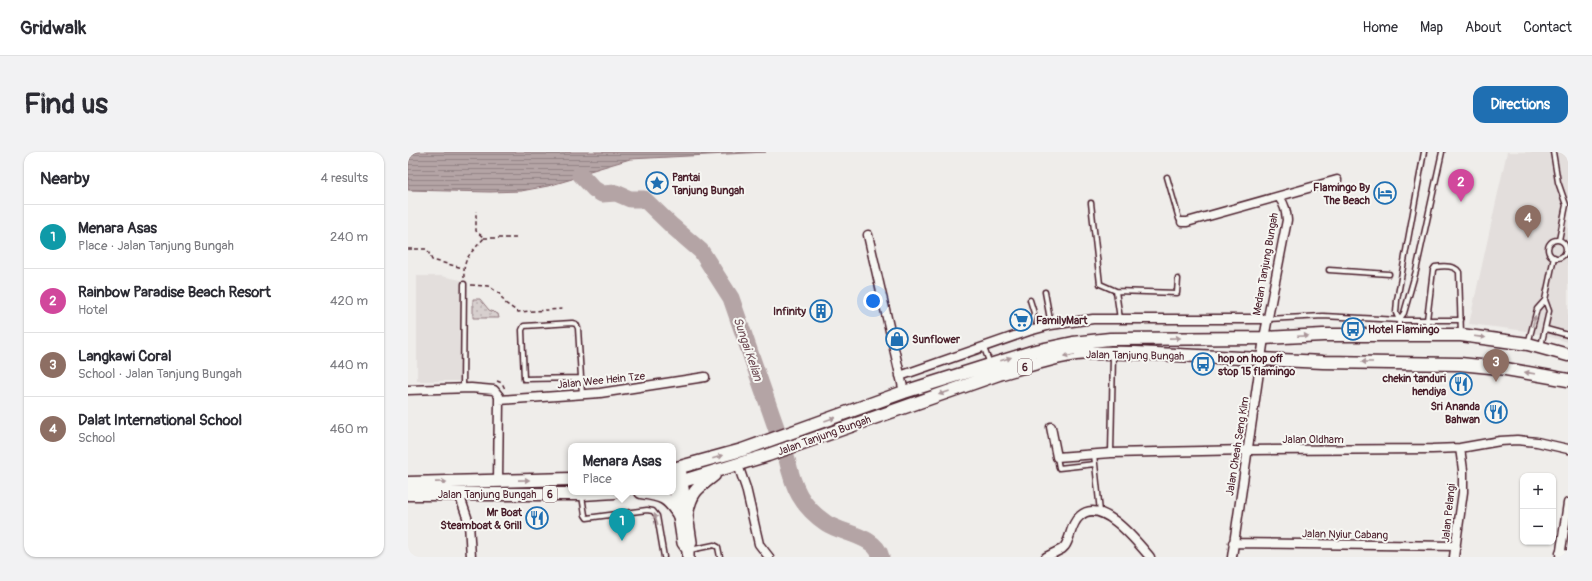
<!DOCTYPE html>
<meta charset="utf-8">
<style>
body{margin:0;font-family:Pangolin,sans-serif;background:#f2f2f3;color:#2b2b33}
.controls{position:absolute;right:12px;bottom:12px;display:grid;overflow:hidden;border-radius:8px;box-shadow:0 1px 3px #0004}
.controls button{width:36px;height:36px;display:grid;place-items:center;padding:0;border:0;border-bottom:1px solid #e1e1e2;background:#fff;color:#2b2b33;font:20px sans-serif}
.you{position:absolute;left:465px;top:149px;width:14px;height:14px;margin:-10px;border:3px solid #fff;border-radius:50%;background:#1a73e8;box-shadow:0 0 0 6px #1a73e833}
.badge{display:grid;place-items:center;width:26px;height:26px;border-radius:50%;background:#1f6fb2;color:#fff;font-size:13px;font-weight:700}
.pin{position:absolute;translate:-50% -33px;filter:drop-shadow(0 1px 2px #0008)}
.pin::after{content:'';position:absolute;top:21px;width:14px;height:12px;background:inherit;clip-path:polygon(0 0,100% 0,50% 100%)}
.popup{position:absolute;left:160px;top:291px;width:108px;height:52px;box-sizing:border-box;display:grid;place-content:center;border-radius:8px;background:#fff;filter:drop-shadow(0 1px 3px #0005);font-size:13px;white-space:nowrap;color:#7c7c81}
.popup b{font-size:15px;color:#2b2b33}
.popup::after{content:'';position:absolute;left:50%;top:100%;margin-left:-8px;border:8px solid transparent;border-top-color:#fff}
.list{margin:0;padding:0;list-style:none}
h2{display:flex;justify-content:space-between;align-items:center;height:52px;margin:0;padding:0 16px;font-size:17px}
h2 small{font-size:13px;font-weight:400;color:#7c7c81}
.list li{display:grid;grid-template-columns:26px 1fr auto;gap:12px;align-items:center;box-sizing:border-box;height:64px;padding:0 16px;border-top:1px solid #e1e1e2}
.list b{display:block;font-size:15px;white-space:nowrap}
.list p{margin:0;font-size:13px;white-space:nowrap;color:#7c7c81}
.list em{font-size:13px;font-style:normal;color:#7c7c81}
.map{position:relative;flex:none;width:1160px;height:405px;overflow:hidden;border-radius:12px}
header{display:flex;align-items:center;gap:24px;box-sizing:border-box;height:56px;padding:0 20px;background:#fff;border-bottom:1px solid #e1e1e2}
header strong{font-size:19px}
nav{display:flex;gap:22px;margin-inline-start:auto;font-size:14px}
.intro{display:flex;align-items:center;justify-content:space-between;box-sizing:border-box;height:96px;padding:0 24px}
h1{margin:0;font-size:28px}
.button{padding:10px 18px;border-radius:12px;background:#1f6fb2;color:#fff;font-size:14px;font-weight:700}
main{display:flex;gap:24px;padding:0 24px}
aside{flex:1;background:#fff;border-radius:12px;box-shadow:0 1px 3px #0004}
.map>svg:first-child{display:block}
</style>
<header>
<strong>Gridwalk</strong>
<nav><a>Home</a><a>Map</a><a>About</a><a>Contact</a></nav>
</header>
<div class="intro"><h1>Find us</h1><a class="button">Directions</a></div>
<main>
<aside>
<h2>Nearby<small>4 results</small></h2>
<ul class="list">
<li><span class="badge" style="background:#0f9aa8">1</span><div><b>Menara Asas</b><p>Place · Jalan Tanjung Bungah</p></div><em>240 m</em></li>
<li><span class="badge" style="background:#d1479c">2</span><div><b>Rainbow Paradise Beach Resort</b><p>Hotel</p></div><em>420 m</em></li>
<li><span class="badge" style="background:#8d6e63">3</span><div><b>Langkawi Coral</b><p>School · Jalan Tanjung Bungah</p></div><em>440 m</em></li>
<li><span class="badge" style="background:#8d6e63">4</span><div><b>Dalat International School</b><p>School</p></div><em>460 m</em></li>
</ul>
</aside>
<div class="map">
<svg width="1160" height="405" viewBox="0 0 1160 405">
<defs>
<pattern id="garden-dots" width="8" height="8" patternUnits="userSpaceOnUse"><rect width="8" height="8" fill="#d7cfce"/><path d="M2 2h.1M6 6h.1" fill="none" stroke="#bab1b1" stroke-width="1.8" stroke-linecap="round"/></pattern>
<pattern id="water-rules" width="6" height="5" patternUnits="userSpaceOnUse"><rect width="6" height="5" fill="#b4a4a5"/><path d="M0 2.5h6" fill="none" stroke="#948587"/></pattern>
</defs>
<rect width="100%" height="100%" fill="#efedea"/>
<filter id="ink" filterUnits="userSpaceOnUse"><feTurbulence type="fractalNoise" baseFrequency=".025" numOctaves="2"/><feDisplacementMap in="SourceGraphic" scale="8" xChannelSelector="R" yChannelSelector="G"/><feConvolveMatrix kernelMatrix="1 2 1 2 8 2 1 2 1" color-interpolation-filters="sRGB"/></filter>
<g filter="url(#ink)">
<path fill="#e3dedc" d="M 1099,0 L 1160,0 L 1160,190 L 1119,179 L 1061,172 Z
M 9,124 L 33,124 L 53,128 L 53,229 L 9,229 Z"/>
<path fill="url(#garden-dots)" stroke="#90777c" d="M 65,147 L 72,147 L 81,158 L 90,162 L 91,166 L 65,166 Z"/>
<path fill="url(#water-rules)" stroke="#8a6f74" d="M 0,0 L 358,0 L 222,7 L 172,22 L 164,27 L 140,34 L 113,39 L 82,40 L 0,38 Z"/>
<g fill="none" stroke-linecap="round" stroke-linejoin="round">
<path stroke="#b4a4a5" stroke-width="17" d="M 172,22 L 186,37 L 194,42 L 208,41 L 222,47 L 236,47 L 264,74 L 293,99 L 323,146 L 379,307 C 385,335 393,354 418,371 C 434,382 467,383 473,405"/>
<g stroke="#4a1f2b" stroke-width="7">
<path id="lane" d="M 1145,0 L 1150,30 L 1158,53 L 1151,88
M 759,25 L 771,67 L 774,70
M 683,51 L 692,132 L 708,139 L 712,167
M1140 97a9 9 0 1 1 18 0a9 9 0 1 1-18 0Z
M 921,118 L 981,122
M 708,139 L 769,141 L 770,127
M 637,140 L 643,173
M 860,167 L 915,164 L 991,168 L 1053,168
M 991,168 L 988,161 L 989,148 L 1016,0
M 1138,177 L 1160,183
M 621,178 L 626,161 L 622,148
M 991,182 L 991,168 L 996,161 L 1008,119 L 1034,0
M 1019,182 L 1019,168 L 1025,118 L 1027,115 C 1034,114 1047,113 1051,120 L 1053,182
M 1120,192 L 1129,157 L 1137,148
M 1133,194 L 1141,159 L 1137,148 L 1146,105
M 576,196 L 582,212
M 173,226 L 116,227 L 114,178 L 116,174 L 164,171 L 168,172 L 170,176 L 174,242
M 55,236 L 56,132
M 703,301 L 705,203
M 686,302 L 692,360
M 649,305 L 651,316 L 687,312
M 174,344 L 177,363 L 179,366 L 239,358 L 245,359 L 249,364 L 256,405
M 282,398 L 306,393 L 310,395 L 312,405"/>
</g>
<g stroke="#4a1f2b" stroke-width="11">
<path id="street" d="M 774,70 L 779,70 L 929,28
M 460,83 L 496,240
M 492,224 L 621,179 L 643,173 L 685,167 L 859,167
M 0,238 L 63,236 L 86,238 L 91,244 L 91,248 L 90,329
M 91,248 L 192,241 L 297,225
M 643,275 L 649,305 L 703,301 L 839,298 L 1024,297 L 1052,296 L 1092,289 L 1109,288 L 1129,290 L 1160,297
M 330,313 L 338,336 L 351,392 L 361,405
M 51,342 L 61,371 L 63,405
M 825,391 L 1048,394
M 1152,401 L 1160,403
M 638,405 L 654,397 L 657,394 C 663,385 663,371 672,364 C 693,344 729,390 742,405
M 824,405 L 856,186 L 879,68 C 878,59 877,53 871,45
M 1046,405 L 1055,340 L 1055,318 L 1052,296
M 1152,405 L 1160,351"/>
</g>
<g stroke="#4a1f2b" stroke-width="14">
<path id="secondary" d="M 272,316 L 283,390 L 280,398 L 280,405
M 265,324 L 275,391 L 280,398"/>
</g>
<g stroke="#4a1f2b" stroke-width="15">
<path id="primary" d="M 265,317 L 334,298 L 496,240 L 582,213 L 627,199 L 665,191 L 702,187 L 856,186 L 915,183 L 1053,183 L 1120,192 L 1160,203
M 0,331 L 163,327
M 265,332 L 360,303 L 591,222 C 616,215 642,206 668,202 C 687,200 707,201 727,201 L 915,210 L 1052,212 L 1092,216 L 1160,228
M 233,340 C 254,343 260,345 271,363
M 0,342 L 174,342 L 207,340
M 279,361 C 283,340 289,336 306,323"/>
</g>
<path stroke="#4a1f2b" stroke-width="1.5" stroke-dasharray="4 3" stroke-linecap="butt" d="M 76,86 L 109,86
M 0,97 L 19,97 L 24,108 L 55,116
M 56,126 C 55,104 63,102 76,86 L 68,79 L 68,59
M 63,133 L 80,134 L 91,141 L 97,151 L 110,160 L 155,157
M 89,229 L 94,231 L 97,237"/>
<use href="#lane" stroke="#f6f6f2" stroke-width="4"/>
<use href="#street" stroke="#f6f6f2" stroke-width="8"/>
<use href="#secondary" stroke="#f6f6f2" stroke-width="11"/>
<use href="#primary" stroke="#f6f6f2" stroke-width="12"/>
</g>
<defs><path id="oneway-solid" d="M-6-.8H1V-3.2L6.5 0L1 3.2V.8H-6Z"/></defs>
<g fill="#a99598">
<use href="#oneway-solid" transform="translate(1126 169) rotate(-75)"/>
<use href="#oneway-solid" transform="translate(895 184) rotate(-3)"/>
<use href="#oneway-solid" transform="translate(1072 185) rotate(7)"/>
<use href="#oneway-solid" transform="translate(767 186) rotate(-1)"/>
<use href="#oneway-solid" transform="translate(661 204) rotate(169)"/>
<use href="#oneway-solid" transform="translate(598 207) rotate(-17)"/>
<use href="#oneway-solid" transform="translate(959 210) rotate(-180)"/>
<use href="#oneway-solid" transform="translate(1122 221) rotate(-171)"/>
<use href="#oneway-solid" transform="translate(536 241) rotate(161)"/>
<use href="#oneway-solid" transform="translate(422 267) rotate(-19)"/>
<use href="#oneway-solid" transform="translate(310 305) rotate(-17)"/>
<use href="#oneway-solid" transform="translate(116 328) rotate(-1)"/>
<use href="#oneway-solid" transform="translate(33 330) rotate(-1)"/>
<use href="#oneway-solid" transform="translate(248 367) rotate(-108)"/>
</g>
</g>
<defs>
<g id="sight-ring" transform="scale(1.15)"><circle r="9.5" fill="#f6f6f2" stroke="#1f6fb2" stroke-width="1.5"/><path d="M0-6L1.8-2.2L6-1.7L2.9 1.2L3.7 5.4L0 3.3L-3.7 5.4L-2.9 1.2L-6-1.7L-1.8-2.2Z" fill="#1f6fb2"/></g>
<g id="hotel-ring" transform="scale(1.15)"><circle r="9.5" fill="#f6f6f2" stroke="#1f6fb2" stroke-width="1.5"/><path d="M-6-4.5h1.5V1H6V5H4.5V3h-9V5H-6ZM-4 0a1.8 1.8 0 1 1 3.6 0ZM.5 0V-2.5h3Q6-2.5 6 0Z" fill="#1f6fb2"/></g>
<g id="building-ring" transform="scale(1.15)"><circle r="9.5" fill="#f6f6f2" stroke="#1f6fb2" stroke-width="1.5"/><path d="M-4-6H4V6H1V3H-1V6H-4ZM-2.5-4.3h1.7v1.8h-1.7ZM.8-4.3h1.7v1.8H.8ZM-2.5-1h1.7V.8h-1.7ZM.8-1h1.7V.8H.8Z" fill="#1f6fb2"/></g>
<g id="supermarket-ring" transform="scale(1.15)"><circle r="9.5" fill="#f6f6f2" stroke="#1f6fb2" stroke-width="1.5"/><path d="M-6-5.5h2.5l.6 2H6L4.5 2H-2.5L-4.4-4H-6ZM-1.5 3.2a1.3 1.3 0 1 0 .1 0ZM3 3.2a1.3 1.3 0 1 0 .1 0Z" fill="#1f6fb2"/></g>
<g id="bus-ring" transform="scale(1.15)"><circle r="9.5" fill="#f6f6f2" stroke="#1f6fb2" stroke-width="1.5"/><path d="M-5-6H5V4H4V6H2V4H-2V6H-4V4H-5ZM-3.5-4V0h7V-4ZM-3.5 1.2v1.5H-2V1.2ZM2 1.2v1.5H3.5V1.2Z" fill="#1f6fb2"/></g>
<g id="shop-ring" transform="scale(1.15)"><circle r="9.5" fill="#f6f6f2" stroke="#1f6fb2" stroke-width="1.5"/><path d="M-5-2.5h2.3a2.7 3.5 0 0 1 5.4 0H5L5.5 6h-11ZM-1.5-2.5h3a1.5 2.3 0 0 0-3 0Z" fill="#1f6fb2"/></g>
<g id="restaurant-ring" transform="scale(1.15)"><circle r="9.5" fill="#f6f6f2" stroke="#1f6fb2" stroke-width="1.5"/><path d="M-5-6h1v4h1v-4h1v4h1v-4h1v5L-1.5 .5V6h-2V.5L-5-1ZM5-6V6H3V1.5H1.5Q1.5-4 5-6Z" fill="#1f6fb2"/></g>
</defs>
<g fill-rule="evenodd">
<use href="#sight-ring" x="249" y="31"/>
<use href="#hotel-ring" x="977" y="41"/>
<use href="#building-ring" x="413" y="159"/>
<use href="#supermarket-ring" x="613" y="168"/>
<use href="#bus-ring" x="945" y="177"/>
<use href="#shop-ring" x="489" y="187"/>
<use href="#bus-ring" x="795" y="212"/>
<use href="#restaurant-ring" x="1053" y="232"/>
<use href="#restaurant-ring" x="1088" y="260"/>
<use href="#restaurant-ring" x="129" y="366"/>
</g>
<g text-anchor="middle" stroke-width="4" stroke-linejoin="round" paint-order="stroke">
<g fill="#f6f6f2" stroke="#7e6067" stroke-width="1">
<rect x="610" y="207" width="14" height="16" rx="3"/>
<rect x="135" y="334" width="14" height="16" rx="3"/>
</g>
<g font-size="10" font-weight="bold" fill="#4a1f2b">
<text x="617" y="219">6</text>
<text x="142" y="346">6</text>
</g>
<g font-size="11" font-weight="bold" fill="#4a1f2b" stroke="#f6f6f2" text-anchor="start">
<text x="264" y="29">Pantai<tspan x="264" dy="13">Tanjung Bungah</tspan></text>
<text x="962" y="39" text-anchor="end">Flamingo By<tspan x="962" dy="13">The Beach</tspan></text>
<text x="398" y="163" text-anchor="end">Infinity</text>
<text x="628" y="172">FamilyMart</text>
<text x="960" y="181">Hotel Flamingo</text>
<text x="504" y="191">Sunflower</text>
<text x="810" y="210">hop on hop off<tspan x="810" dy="13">stop 15 flamingo</tspan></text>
<text x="1038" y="230" text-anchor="end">chekin tanduri<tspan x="1038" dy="13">hendiya</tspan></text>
<text x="1072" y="258" text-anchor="end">Sri Ananda<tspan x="1072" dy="13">Bahwan</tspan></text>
<text x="114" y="364" text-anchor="end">Mr Boat<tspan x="114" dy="13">Steamboat &amp; Grill</tspan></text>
</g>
<g font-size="11" fill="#4a1f2b" stroke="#f6f6f2">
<text transform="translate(857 112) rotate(-80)" y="4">Medan Tanjung Bungah</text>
<text transform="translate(727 203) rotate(1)" y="4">Jalan Tanjung Bungah</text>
<text transform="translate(193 228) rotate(-6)" y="4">Jalan Wee Hein Tze</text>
<text transform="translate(416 283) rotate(-20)" y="4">Jalan Tanjung Bungah</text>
<text x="905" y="291">Jalan Oldham</text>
<text transform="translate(829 294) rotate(-81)" y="4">Jalan Cheah Seng Kim</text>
<text x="79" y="346">Jalan Tanjung Bungah</text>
<text transform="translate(1040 361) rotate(-84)" y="4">Jalan Pelangi</text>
<text transform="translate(937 382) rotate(1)" y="4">Jalan Nyiur Cabang</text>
</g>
<g font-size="12" font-style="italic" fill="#6f4e56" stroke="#f6f6f2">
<text transform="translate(340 197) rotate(71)" y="4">Sungai Kelian</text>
</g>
</g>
</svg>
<div class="controls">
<button>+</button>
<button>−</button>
</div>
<div class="you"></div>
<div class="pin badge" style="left:214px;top:389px;background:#0f9aa8">1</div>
<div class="popup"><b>Menara Asas</b>Place</div>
<div class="pin badge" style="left:1053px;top:50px;background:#d1479c">2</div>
<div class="pin badge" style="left:1088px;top:230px;background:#8d6e63">3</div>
<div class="pin badge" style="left:1120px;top:86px;background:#8d6e63">4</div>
</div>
</main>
